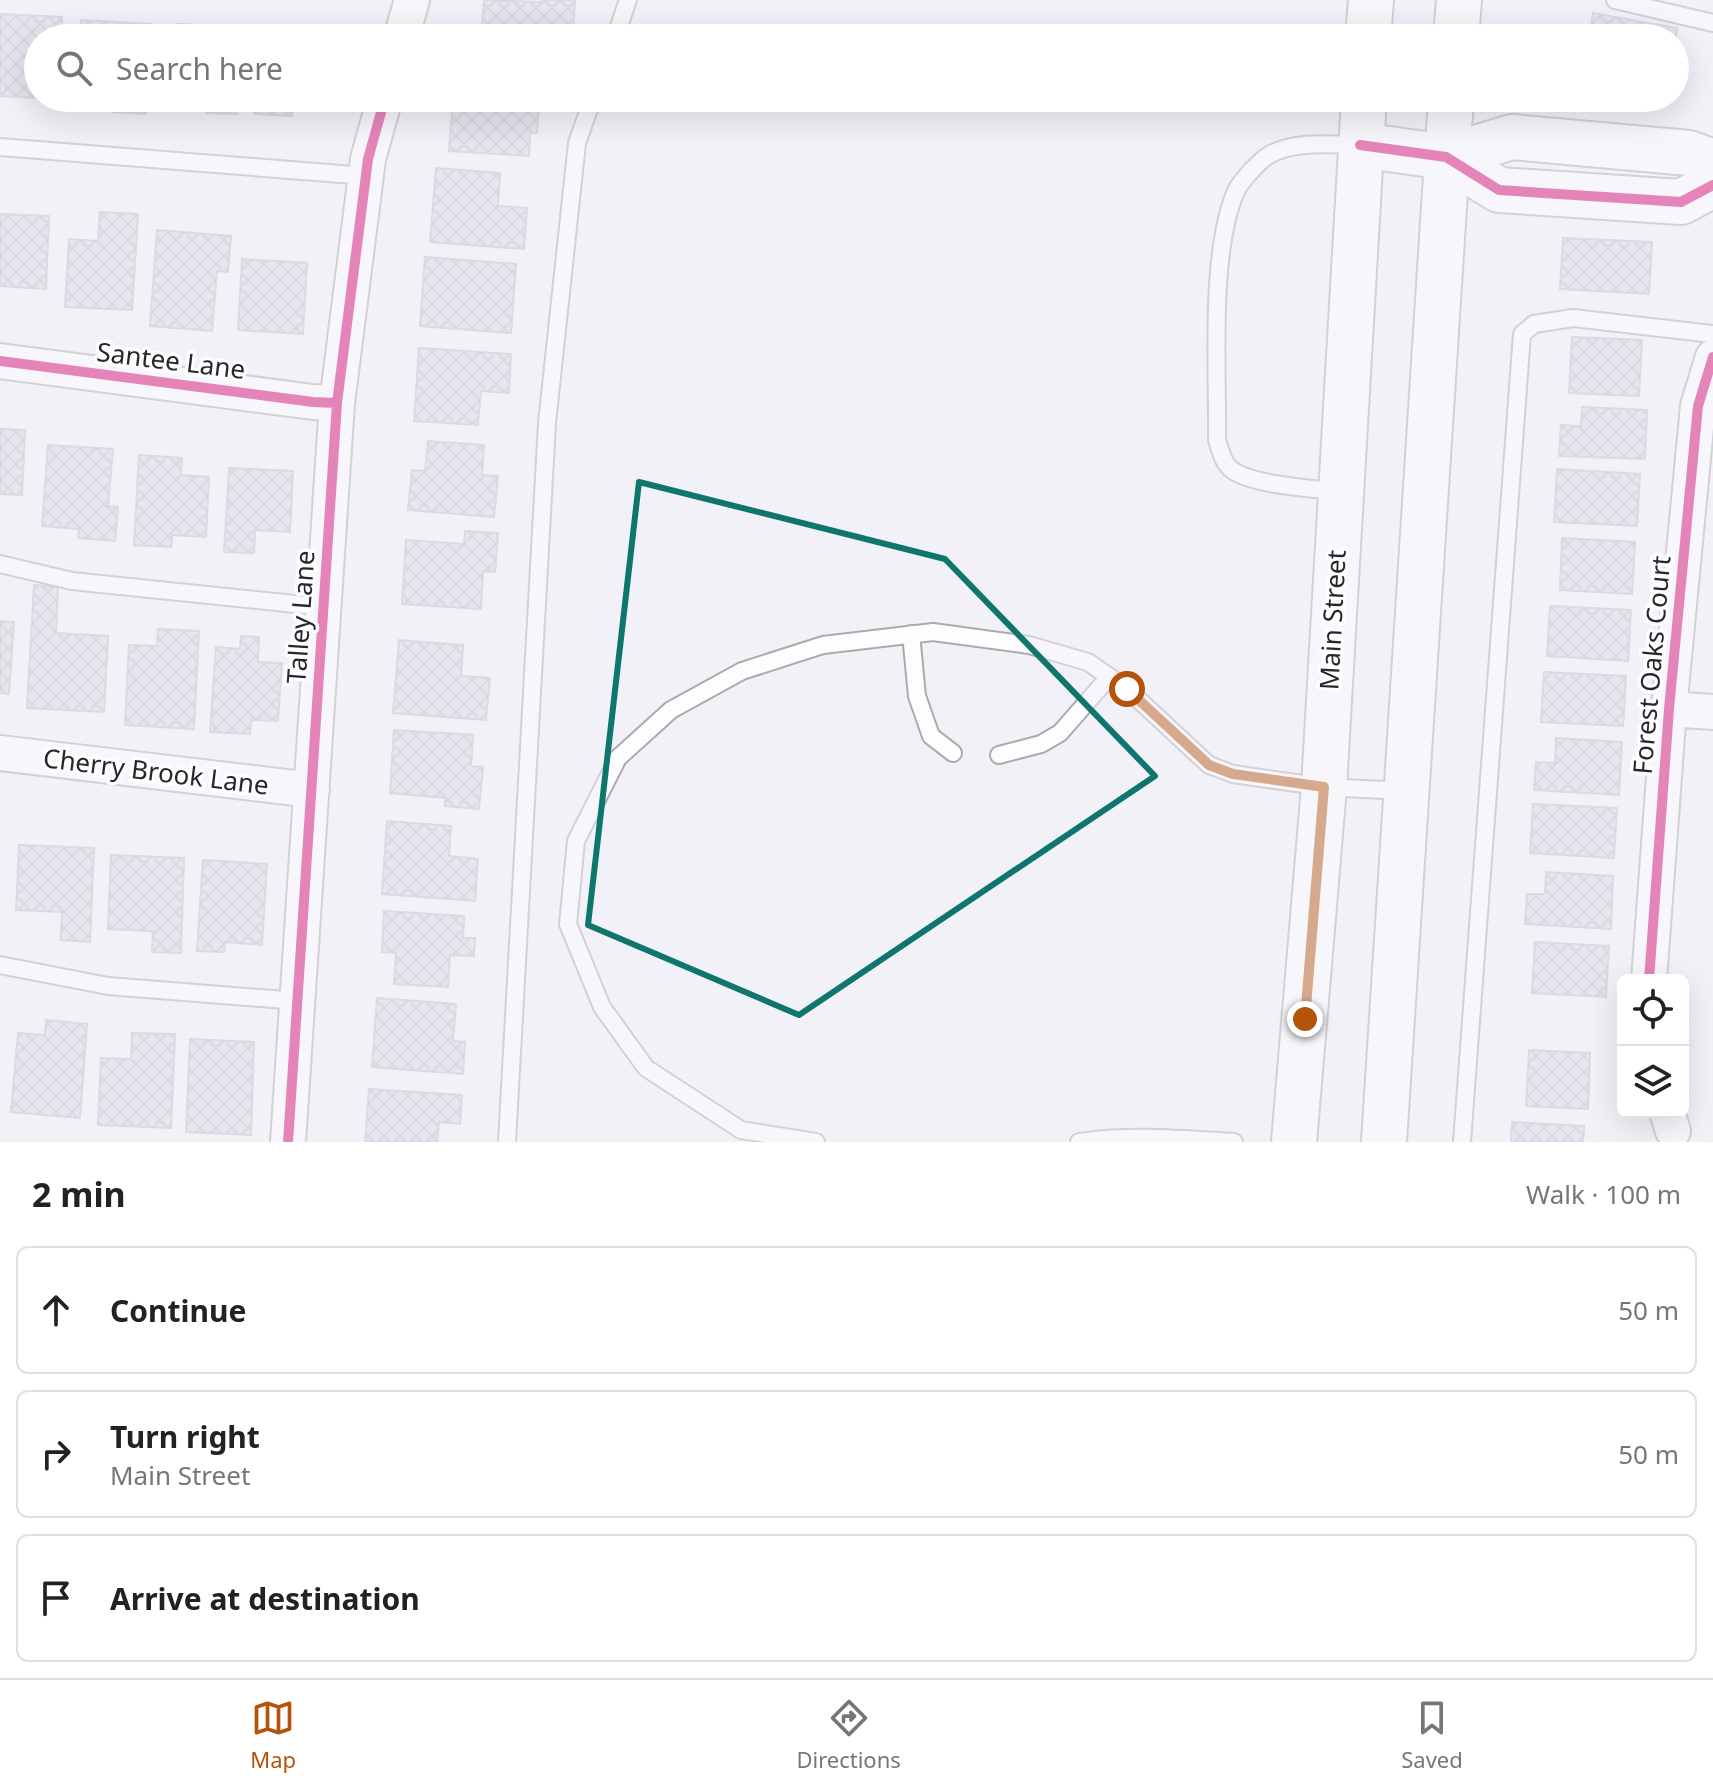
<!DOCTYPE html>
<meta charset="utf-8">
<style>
body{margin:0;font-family:"Noto Sans",sans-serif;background:#f2f2f2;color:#222}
.controls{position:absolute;right:24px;bottom:24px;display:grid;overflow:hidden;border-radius:12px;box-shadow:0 8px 32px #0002}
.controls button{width:72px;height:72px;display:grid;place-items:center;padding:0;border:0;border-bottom:2px solid #e0e0e0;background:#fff;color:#222;font:40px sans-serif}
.stop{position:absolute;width:24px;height:24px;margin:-18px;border:6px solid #b45309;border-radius:50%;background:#fff}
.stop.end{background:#b45309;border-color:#fff;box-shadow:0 2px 8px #0008}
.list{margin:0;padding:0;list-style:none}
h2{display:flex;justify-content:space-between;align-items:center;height:104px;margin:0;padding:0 32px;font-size:34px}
h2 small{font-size:26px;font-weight:400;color:#767676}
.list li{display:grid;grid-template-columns:52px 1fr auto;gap:24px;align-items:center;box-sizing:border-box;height:128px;margin:0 16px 16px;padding:0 16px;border:2px solid #e0e0e0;border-radius:12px}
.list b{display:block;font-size:30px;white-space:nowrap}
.list p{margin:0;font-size:26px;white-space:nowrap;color:#767676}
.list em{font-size:26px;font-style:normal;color:#767676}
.icon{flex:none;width:44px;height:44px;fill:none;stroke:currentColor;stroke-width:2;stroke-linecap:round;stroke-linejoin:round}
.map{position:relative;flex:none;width:1713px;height:1142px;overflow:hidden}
.search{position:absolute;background:#fff;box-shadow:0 8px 32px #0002;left:24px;right:24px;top:24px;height:88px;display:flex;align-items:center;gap:20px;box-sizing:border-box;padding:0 28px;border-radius:44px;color:#767676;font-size:30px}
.sheet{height:536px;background:#fff}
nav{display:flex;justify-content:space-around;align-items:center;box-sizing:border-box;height:112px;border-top:2px solid #e0e0e0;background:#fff;font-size:22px;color:#767676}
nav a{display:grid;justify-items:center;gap:4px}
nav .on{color:#b45309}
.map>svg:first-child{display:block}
</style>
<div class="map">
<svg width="1713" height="1142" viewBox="0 0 1713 1142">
<defs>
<pattern id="building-cross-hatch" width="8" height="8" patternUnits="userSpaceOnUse" patternTransform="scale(2)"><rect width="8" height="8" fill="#dad8e2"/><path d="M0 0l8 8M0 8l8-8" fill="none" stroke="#bbb9c2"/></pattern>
</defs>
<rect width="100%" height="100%" fill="#f2f1f7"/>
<path fill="url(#building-cross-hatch)" stroke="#bfbec3" stroke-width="2" d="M 484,0 L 541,2 L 542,0 L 575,0 L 573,32 L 561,31 L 561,38 L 481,38 Z
M 1593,13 L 1677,28 L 1675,40 L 1589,38 Z
M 0,14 L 62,17 L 61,38 L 38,38 L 38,98 L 57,99 L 0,96 Z
M 81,20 L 151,24 L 150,38 L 80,38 Z
M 176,24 L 241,27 L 241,38 L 175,38 Z
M 260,28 L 300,30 L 300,38 L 260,38 Z
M 113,98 L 147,98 L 146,114 L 112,112 Z
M 207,98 L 238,98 L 237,114 L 206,113 Z
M 256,98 L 325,98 L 325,106 L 293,105 L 292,116 L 255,114 Z
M 466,98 L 539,98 L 537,133 L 530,133 L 529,156 L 449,151 L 452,111 L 465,112 Z
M 436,168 L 500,173 L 498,206 L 527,208 L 524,249 L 430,242 Z
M 100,212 L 138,214 L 132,310 L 65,307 L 69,239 L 98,241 Z
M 0,214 L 49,216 L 46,289 L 0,286 Z
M 157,230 L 231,236 L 228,272 L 217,271 L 212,331 L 150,326 Z
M 1563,238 L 1652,242 L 1649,294 L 1560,289 Z
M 425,257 L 516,264 L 511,333 L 420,326 Z
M 242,259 L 307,263 L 303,334 L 238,330 Z
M 1572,337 L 1642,340 L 1639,396 L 1569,393 Z
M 419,348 L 511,354 L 509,393 L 481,391 L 478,425 L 414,421 Z
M 1582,407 L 1647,410 L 1645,459 L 1559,456 L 1561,425 L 1581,426 Z
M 0,429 L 25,430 L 22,495 L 0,494 Z
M 428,441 L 484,445 L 482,475 L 498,476 L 494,517 L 408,510 L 412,470 L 425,471 Z
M 48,445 L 113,449 L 108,506 L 118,507 L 115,541 L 78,538 L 79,529 L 42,526 Z
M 139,455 L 182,458 L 181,475 L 209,477 L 206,537 L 172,535 L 171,547 L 134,545 Z
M 229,468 L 293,471 L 290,532 L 255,530 L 254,553 L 224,552 Z
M 1557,469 L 1640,474 L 1637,526 L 1554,522 Z
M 465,531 L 498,533 L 495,572 L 483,571 L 481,609 L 402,604 L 406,540 L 464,544 Z
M 1562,538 L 1635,542 L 1632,594 L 1560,590 Z
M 34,585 L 58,587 L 56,633 L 108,636 L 104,712 L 27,708 Z
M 1550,606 L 1631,610 L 1628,661 L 1547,656 Z
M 0,621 L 14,622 L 9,694 L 0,693 Z
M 158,629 L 199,631 L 194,729 L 125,725 L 129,645 L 157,646 Z
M 241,636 L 259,637 L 258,662 L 282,663 L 278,721 L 251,720 L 250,734 L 210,732 L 216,647 L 240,649 Z
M 399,640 L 463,645 L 461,676 L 490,678 L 486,720 L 393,713 Z
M 1544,672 L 1626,676 L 1623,726 L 1541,722 Z
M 394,730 L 473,735 L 471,766 L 483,767 L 479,809 L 445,806 L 445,798 L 390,793 Z
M 1556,738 L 1622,742 L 1619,795 L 1534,790 L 1536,762 L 1555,763 Z
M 1533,804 L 1617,808 L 1614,858 L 1530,853 Z
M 387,821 L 451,826 L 449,856 L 478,859 L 475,901 L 382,894 Z
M 19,845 L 94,848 L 90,942 L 61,940 L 62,912 L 16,910 Z
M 111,855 L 184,858 L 181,953 L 152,952 L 153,931 L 108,929 Z
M 203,860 L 267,864 L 262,945 L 225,942 L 224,952 L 197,951 Z
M 1546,872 L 1613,876 L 1611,929 L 1525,924 L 1527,894 L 1545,894 Z
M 384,911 L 464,916 L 463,938 L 475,938 L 474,956 L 450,955 L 448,987 L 394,984 L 396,953 L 382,952 Z
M 1535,942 L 1609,946 L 1606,997 L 1532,993 Z
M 377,998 L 456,1004 L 453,1041 L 465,1042 L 463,1074 L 372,1067 Z
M 46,1020 L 87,1024 L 80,1118 L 11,1112 L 18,1033 L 45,1035 Z
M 132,1033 L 175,1034 L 171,1128 L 98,1125 L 101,1058 L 131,1059 Z
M 190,1039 L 254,1042 L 251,1135 L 186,1132 Z
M 1529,1050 L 1590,1053 L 1588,1109 L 1526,1106 Z
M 369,1089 L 462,1095 L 460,1124 L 439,1122 L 437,1142 L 365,1142 Z
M 1512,1122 L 1584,1126 L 1583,1142 L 1511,1142 Z"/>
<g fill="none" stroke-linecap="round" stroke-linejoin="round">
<g stroke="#ababaf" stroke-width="20">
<path id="lane" d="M 1615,0 L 1713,23
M 615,38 L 628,0
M 0,147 L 366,176
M 1340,492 C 1312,488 1260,486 1235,472 C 1223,465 1221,452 1217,440 C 1218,370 1209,254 1236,191 C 1241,181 1259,161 1269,155 C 1296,140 1329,145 1358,145
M 0,564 L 72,581 L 324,607
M 911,634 L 917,696 L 931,736 L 953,753
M 999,755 L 1041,744 L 1060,733 L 1109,677
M 0,965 L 108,986 L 298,1001
M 507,1142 L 547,423 L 577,143 L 593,98
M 816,1142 L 741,1130 L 646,1068 L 602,1007 L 568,924 L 576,841 L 618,758 L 671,710 L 742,671 L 823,645 L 933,632 L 1029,645 L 1088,662 L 1127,689 L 1209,765 L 1233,774 L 1324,787 L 1404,791
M 1079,1142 C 1129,1134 1183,1139 1234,1142
M 1462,1142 L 1522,334 L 1534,324 L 1573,318 L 1713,334"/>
</g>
<g stroke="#ababaf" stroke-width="38">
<path id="street" d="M 401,38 L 412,0
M 0,361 L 313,402 L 337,403
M 1669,709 L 1713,712
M 0,753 L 312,790
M 1649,980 L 1669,709 L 1698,406 L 1713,357
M 1667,1112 L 1673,1131
M 288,1142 L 337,403 L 368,159 L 385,98"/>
</g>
<g stroke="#ababaf" stroke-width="48">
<path id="secondary" d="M 1368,38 L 1371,0
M 1456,38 L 1459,0
M 1360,145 L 1446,157 L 1499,190 L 1681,202 L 1713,185
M 1446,157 L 1512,137 L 1689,153 L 1713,162
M 1294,1142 L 1324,787 L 1364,98
M 1384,1142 L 1451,98"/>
</g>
<use href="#lane" stroke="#fdfdfe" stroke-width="16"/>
<use href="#street" stroke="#fdfdfe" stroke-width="34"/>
<use href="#secondary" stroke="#fdfdfe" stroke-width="44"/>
<g stroke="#fdfdff" stroke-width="15">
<path id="cycleway" d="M 1360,145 L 1446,157 L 1499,190 L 1681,202 L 1713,185
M 0,361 L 313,402 L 337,403
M 1649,980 L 1669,709 L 1698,406 L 1713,357
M 288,1142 L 337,403 L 368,159 L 385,98"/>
</g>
<use href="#cycleway" stroke="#d6006c" stroke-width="10"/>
</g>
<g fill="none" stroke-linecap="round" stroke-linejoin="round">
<path stroke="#b45309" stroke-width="10" d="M 1127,689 L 1209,765 L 1233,774 L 1324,787 L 1305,1019"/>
</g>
<path d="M0 0H1713V1142H0ZM 639,482 L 945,559 L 1155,776 L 799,1015 L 588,925 Z" fill="#f2f1f7" fill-opacity=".55" fill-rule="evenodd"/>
<path fill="none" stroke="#0f766e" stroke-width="6" stroke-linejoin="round" d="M 639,482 L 945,559 L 1155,776 L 799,1015 L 588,925 Z"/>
<g text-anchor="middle" stroke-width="7" stroke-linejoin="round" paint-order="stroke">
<g font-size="26" fill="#27272a" stroke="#fdfdff">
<text transform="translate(171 361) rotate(7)" y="9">Santee Lane</text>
<text transform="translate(301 617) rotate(-86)" y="9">Talley Lane</text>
<text transform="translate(1333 620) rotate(-87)" y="9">Main Street</text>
<text transform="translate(1652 665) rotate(-85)" y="9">Forest Oaks Court</text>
<text transform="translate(156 772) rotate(7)" y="9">Cherry Brook Lane</text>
</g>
</g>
</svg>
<div class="controls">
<button><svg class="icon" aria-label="locate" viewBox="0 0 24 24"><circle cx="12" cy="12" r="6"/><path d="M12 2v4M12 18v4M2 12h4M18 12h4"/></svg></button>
<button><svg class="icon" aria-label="layers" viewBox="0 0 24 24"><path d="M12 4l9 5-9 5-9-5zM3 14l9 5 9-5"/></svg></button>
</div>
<div class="stop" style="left:1127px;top:689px"></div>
<div class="stop end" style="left:1305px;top:1019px"></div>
<div class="search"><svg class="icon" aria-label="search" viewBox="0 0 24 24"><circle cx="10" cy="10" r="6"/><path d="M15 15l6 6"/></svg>Search here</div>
</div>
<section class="sheet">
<h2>2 min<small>Walk · 100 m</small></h2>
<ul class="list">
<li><svg class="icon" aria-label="ahead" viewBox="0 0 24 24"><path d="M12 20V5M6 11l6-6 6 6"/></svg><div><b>Continue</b></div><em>50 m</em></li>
<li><svg class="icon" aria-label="right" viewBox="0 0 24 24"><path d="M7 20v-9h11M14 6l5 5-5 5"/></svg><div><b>Turn right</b><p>Main Street</p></div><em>50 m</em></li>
<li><svg class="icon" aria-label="arrive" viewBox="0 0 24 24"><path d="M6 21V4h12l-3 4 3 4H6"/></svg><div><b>Arrive at destination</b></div></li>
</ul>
</section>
<nav>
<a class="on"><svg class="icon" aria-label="map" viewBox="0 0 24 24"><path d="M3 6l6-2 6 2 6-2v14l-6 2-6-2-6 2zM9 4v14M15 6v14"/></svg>Map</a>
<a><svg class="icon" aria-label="directions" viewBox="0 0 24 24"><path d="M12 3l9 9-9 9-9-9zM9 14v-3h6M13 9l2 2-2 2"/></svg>Directions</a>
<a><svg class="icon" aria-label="saved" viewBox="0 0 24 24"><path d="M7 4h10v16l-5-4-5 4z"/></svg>Saved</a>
</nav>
